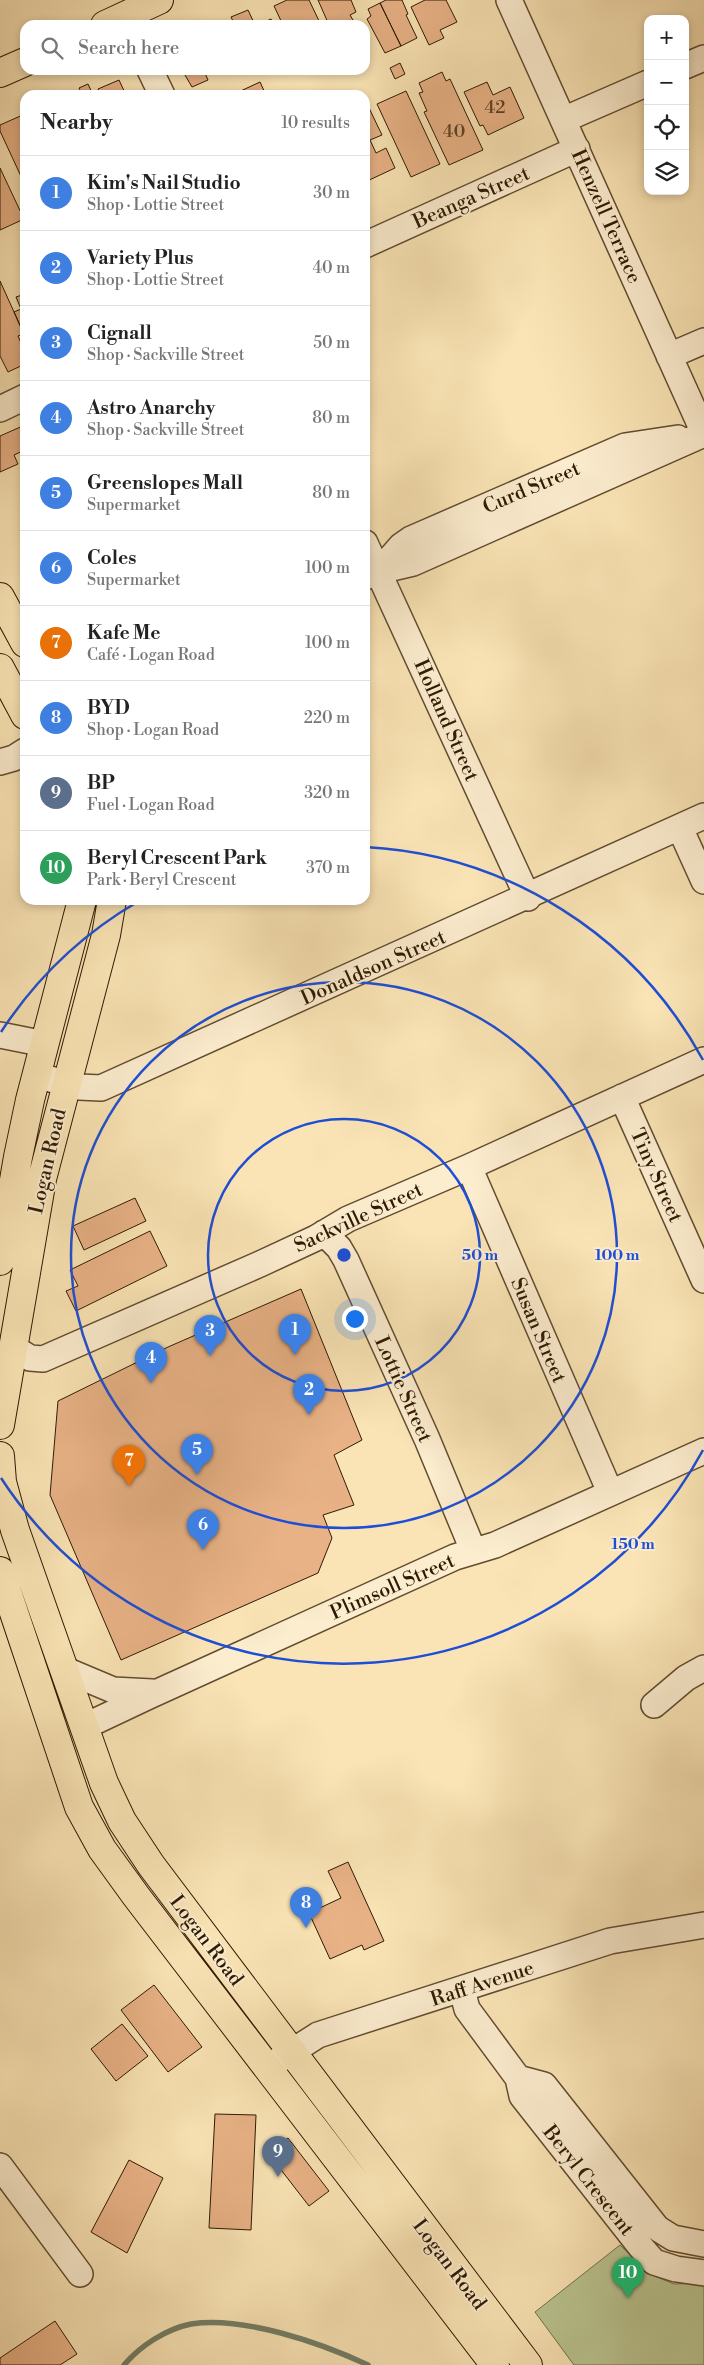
<!DOCTYPE html>
<meta charset="utf-8">
<style>
body{margin:0;font-family:"Libre Bodoni",serif;background:#f2f2f2;color:#222}
.controls{position:absolute;right:15px;top:15px;display:grid;overflow:hidden;border-radius:10px;box-shadow:0 2px 8px #0003}
.controls button{width:45px;height:45px;display:grid;place-items:center;padding:0;border:0;border-bottom:1px solid #e0e0e0;background:#fff;color:#222;font:25px sans-serif}
.you{position:absolute;left:354px;top:1318px;width:18px;height:18px;margin:-12px;border:4px solid #fff;border-radius:50%;background:#1a73e8;box-shadow:0 0 0 8px #1a73e833}
.badge{display:grid;place-items:center;width:32px;height:32px;border-radius:50%;background:#8f2418;color:#fff;font-size:16px;font-weight:700}
.pin{position:absolute;translate:-50% -41px;filter:drop-shadow(0 1px 2px #0008)}
.pin::after{content:'';position:absolute;top:26px;width:18px;height:15px;background:inherit;clip-path:polygon(0 0,100% 0,50% 100%)}
.list{margin:0;padding:0;list-style:none}
h2{display:flex;justify-content:space-between;align-items:center;height:65px;margin:0;padding:0 20px;font-size:21px}
h2 small{font-size:16px;font-weight:400;color:#767676}
.list li{display:grid;grid-template-columns:32px 1fr auto;gap:15px;align-items:center;box-sizing:border-box;height:75px;padding:0 20px;border-top:1px solid #e0e0e0}
.list b{display:block;font-size:19px;white-space:nowrap}
.list p{margin:0;font-size:16px;white-space:nowrap;color:#767676}
.list em{font-size:16px;font-style:normal;color:#767676}
.icon{flex:none;width:28px;height:28px;fill:none;stroke:currentColor;stroke-width:2;stroke-linecap:round;stroke-linejoin:round}
.map{position:relative;flex:none;width:704px;height:2365px;overflow:hidden}
.search{position:absolute;background:#fff;box-shadow:0 2px 8px #0003;left:20px;top:20px;width:350px;height:55px;display:flex;align-items:center;gap:12px;box-sizing:border-box;padding:0 18px;border-radius:15px;color:#767676;font-size:19px}
.panel{position:absolute;background:#fff;box-shadow:0 2px 8px #0003;left:20px;top:90px;width:350px;height:815px;border-radius:15px}
.map>svg:first-child{display:block}
</style>
<div class="map">
<svg width="704" height="2365" viewBox="0 0 704 2365">
<rect width="100%" height="100%" fill="#fae4b5"/>
<filter id="stains"><feTurbulence type="fractalNoise" baseFrequency=".004" numOctaves="4"/><feColorMatrix values="0 0 0 0 .2 0 0 0 0 .09 0 0 0 0 .02 0 0 0 .5 -.17"/></filter>
<radialGradient id="worn" r=".72"><stop offset=".6" stop-color="#630" stop-opacity="0"/><stop offset="1" stop-color="#630" stop-opacity=".3"/></radialGradient>
<path fill="#bac591" stroke="#74704a" d="M 620,2245 L 652,2275 L 674,2284 L 704,2283 L 704,2365 L 574,2365 L 535,2312 Z"/>
<g fill="none" stroke-linecap="round" stroke-linejoin="round">
<path stroke="#727d65" stroke-width="5.5" d="M 124,2365 C 140,2346 166,2329 191,2324 C 244,2316 321,2343 368,2365"/>
</g>
<path fill="#e8b286" stroke="#2e1a03" d="M 287,0 L 309,0 L 321,25 L 283,25 L 274,6 Z
M 318,0 L 351,0 L 356,12 L 350,15 L 353,20 L 342,25 L 329,25 Z
M 386,0 L 402,0 L 408,14 L 406,15 L 417,38 L 401,46 L 380,3 Z
M 425,0 L 446,0 L 457,22 L 440,30 L 444,38 L 429,45 L 411,7 Z
M 380,3 L 401,46 L 385,53 L 367,19 L 371,16 L 368,9 Z
M 248,10 L 255,25 L 235,25 L 231,17 Z
M 271,19 L 274,25 L 258,25 Z
M 400,63 L 405,74 L 395,79 L 390,68 Z
M 182,70 L 207,70 L 204,71 L 208,80 L 192,87 Z
M 442,72 L 446,81 L 450,79 L 483,150 L 449,165 L 424,112 L 427,111 L 419,93 L 423,92 L 419,83 Z
M 119,80 L 126,95 L 100,95 L 98,89 Z
M 260,82 L 266,95 L 232,95 Z
M 487,82 L 493,95 L 510,87 L 524,118 L 488,135 L 483,125 L 480,126 L 464,92 Z
M 88,84 L 93,95 L 75,95 L 81,92 L 79,88 Z
M 406,91 L 440,164 L 411,177 L 377,104 Z
M 369,108 L 382,135 L 370,140 L 376,153 L 386,148 L 395,168 L 365,182 L 365,110 Z
M 25,114 L 25,185 L 0,131 L 0,125 Z
M 0,168 L 24,219 L 0,230 Z
M 0,281 L 24,334 L 18,336 L 25,352 L 25,364 L 8,372 L 0,356 Z
M 25,294 L 25,337 L 14,312 L 21,309 L 16,297 Z
M 25,425 L 25,450 L 14,455 L 18,464 L 0,472 L 0,436 Z
M 135,1198 L 146,1221 L 84,1250 L 73,1226 Z
M 150,1231 L 167,1266 L 76,1311 L 66,1291 L 78,1286 L 70,1270 Z
M 301,1289 L 362,1440 L 334,1455 L 354,1505 L 323,1515 L 332,1538 L 318,1573 L 121,1660 L 50,1495 L 58,1401 L 168,1347 Z
M 348,1862 L 384,1941 L 364,1950 L 362,1945 L 330,1959 L 309,1913 L 341,1898 L 328,1871 Z
M 154,1985 L 202,2047 L 168,2072 L 121,2010 Z
M 122,2024 L 148,2056 L 116,2081 L 91,2049 Z
M 215,2114 L 256,2115 L 251,2230 L 209,2228 Z
M 288,2138 L 329,2191 L 309,2206 L 268,2153 Z
M 129,2160 L 163,2178 L 127,2253 L 91,2232 Z
M 55,2321 L 77,2354 L 60,2365 L 0,2365 L 0,2358 Z"/>
<g fill="none" stroke-linecap="round" stroke-linejoin="round">
<g stroke="#614c30" stroke-width="28">
<path id="minor" d="M 509,0 L 704,433
M 685,66 L 704,58
M 150,70 L 162,95
M 563,120 L 648,83
M 365,245 L 577,149
M 669,356 L 704,341
M 0,409 L 25,397
M 365,543 L 528,898
M 379,571 L 401,546 L 411,539 L 625,446 L 678,438
M 365,577 L 379,571 L 413,563 L 704,434
M 0,762 L 14,758 L 25,751
M 680,828 L 704,881
M 0,1035 L 45,1044
M 36,1075 L 79,1087 L 101,1088 L 704,816
M 622,1097 L 704,1280
M 469,1167 L 610,1492
M 324,1233 L 339,1248 L 346,1260 L 427,1439 L 473,1550
M 12,1347 L 30,1358 L 43,1359 L 260,1264 L 316,1238 L 348,1219 L 469,1167 L 704,1060
M 63,1669 L 113,1690 L 152,1692
M 654,1705 L 686,1678 L 704,1668
M 85,1730 L 94,1722 L 149,1696 L 455,1557 L 495,1545 L 704,1451
M 462,1990 L 467,2009 L 518,2078 L 522,2096 L 640,2246 L 654,2262 L 676,2269 L 704,2273
M 268,2067 L 318,2035 L 610,1941 L 704,1925
M 518,2078 L 544,2085 L 657,2228 L 673,2238 L 704,2244
M 0,2166 L 80,2274"/>
</g>
<g stroke="#2e1a03" stroke-width="30">
<path id="major" d="M 105,25 L 159,0
M 0,73 L 25,62
M 0,597 L 25,643
M 0,668 L 25,715
M 0,1261 L 18,1157 L 30,1100 L 82,900
M 0,1425 L 42,1179 L 106,935 L 112,900
M 0,1456 L 2,1482 L 15,1530 L 104,1783 L 122,1821 L 151,1865 L 528,2365
M 0,1571 L 79,1807 L 102,1849 L 136,1896 L 495,2365"/>
</g>
<use href="#minor" stroke="#fcedcf" stroke-width="25"/>
<use href="#major" stroke="#fae4b5" stroke-width="28"/>
</g>
<g fill="none" stroke="#1d4ed8" stroke-width="2.5">
<circle cx="344" cy="1255" r="136"/>
<circle cx="344" cy="1255" r="273"/>
<path d="M703 1450A409 409 0 0 1 1 1478M1 1032A409 409 0 0 1 139 901M365 847A409 409 0 0 1 703 1060"/>
</g>
<g text-anchor="middle" stroke-width="4" stroke-linejoin="round" paint-order="stroke">
<g font-size="18" fill="#5c4024">
<text x="495" y="113">42</text>
<text x="454" y="137">40</text>
</g>
<g font-size="20" fill="#2e1a03" stroke="#fcedcf">
<text transform="translate(471 197) rotate(-24)" y="7">Beanga Street</text>
<text transform="translate(607 216) rotate(66)" y="7">Henzell Terrace</text>
<text transform="translate(531 487) rotate(-23)" y="7">Curd Street</text>
<text transform="translate(447 720) rotate(66)" y="7">Holland Street</text>
<text transform="translate(373 967) rotate(-24)" y="7">Donaldson Street</text>
<text transform="translate(47 1161) rotate(-77)" y="7">Logan Road</text>
<text transform="translate(657 1175) rotate(66)" y="7">Tiny Street</text>
<text transform="translate(358 1217) rotate(-25)" y="7">Sackville Street</text>
<text transform="translate(539 1330) rotate(67)" y="7">Susan Street</text>
<text transform="translate(404 1389) rotate(66)" y="7">Lottie Street</text>
<text transform="translate(392 1586) rotate(-24)" y="7">Plimsoll Street</text>
<text transform="translate(207 1940) rotate(53)" y="7">Logan Road</text>
<text transform="translate(482 1983) rotate(-18)" y="7">Raff Avenue</text>
<text transform="translate(589 2180) rotate(52)" y="7">Beryl Crescent</text>
<text transform="translate(450 2264) rotate(53)" y="7">Logan Road</text>
</g>
</g>
<circle cx="344" cy="1255" r="8" fill="#1d4ed8" stroke="#fcedcf" stroke-width="2.5"/>
<g font-size="15" text-anchor="middle" font-weight="bold" fill="#1d4ed8" stroke="#fcedcf" stroke-width="4" stroke-linejoin="round" paint-order="stroke">
<text x="480" y="1260">50 m</text>
<text x="617" y="1260">100 m</text>
<text x="633" y="1549">150 m</text>
</g>
<rect width="100%" height="100%" filter="url(#stains)"/>
<rect width="100%" height="100%" fill="url(#worn)"/>
</svg>
<div class="controls">
<button>+</button>
<button>−</button>
<button><svg class="icon" aria-label="locate" viewBox="0 0 24 24"><circle cx="12" cy="12" r="6"/><path d="M12 2v4M12 18v4M2 12h4M18 12h4"/></svg></button>
<button><svg class="icon" aria-label="layers" viewBox="0 0 24 24"><path d="M12 4l9 5-9 5-9-5zM3 14l9 5 9-5"/></svg></button>
</div>
<div class="you"></div>
<div class="pin badge" style="left:295px;top:1355px;background:#3f7fe0">1</div>
<div class="pin badge" style="left:309px;top:1415px;background:#3f7fe0">2</div>
<div class="pin badge" style="left:210px;top:1356px;background:#3f7fe0">3</div>
<div class="pin badge" style="left:151px;top:1383px;background:#3f7fe0">4</div>
<div class="pin badge" style="left:197px;top:1475px;background:#3f7fe0">5</div>
<div class="pin badge" style="left:203px;top:1550px;background:#3f7fe0">6</div>
<div class="pin badge" style="left:129px;top:1486px;background:#e8710a">7</div>
<div class="pin badge" style="left:306px;top:1928px;background:#3f7fe0">8</div>
<div class="pin badge" style="left:278px;top:2177px;background:#5c6f8a">9</div>
<div class="pin badge" style="left:628px;top:2298px;background:#2e9e5b">10</div>
<div class="search"><svg class="icon" aria-label="search" viewBox="0 0 24 24"><circle cx="10" cy="10" r="6"/><path d="M15 15l6 6"/></svg>Search here</div>
<section class="panel">
<h2>Nearby<small>10 results</small></h2>
<ul class="list">
<li><span class="badge" style="background:#3f7fe0">1</span><div><b>Kim's Nail Studio</b><p>Shop · Lottie Street</p></div><em>30 m</em></li>
<li><span class="badge" style="background:#3f7fe0">2</span><div><b>Variety Plus</b><p>Shop · Lottie Street</p></div><em>40 m</em></li>
<li><span class="badge" style="background:#3f7fe0">3</span><div><b>Cignall</b><p>Shop · Sackville Street</p></div><em>50 m</em></li>
<li><span class="badge" style="background:#3f7fe0">4</span><div><b>Astro Anarchy</b><p>Shop · Sackville Street</p></div><em>80 m</em></li>
<li><span class="badge" style="background:#3f7fe0">5</span><div><b>Greenslopes Mall</b><p>Supermarket</p></div><em>80 m</em></li>
<li><span class="badge" style="background:#3f7fe0">6</span><div><b>Coles</b><p>Supermarket</p></div><em>100 m</em></li>
<li><span class="badge" style="background:#e8710a">7</span><div><b>Kafe Me</b><p>Café · Logan Road</p></div><em>100 m</em></li>
<li><span class="badge" style="background:#3f7fe0">8</span><div><b>BYD</b><p>Shop · Logan Road</p></div><em>220 m</em></li>
<li><span class="badge" style="background:#5c6f8a">9</span><div><b>BP</b><p>Fuel · Logan Road</p></div><em>320 m</em></li>
<li><span class="badge" style="background:#2e9e5b">10</span><div><b>Beryl Crescent Park</b><p>Park · Beryl Crescent</p></div><em>370 m</em></li>
</ul>
</section>
</div>
